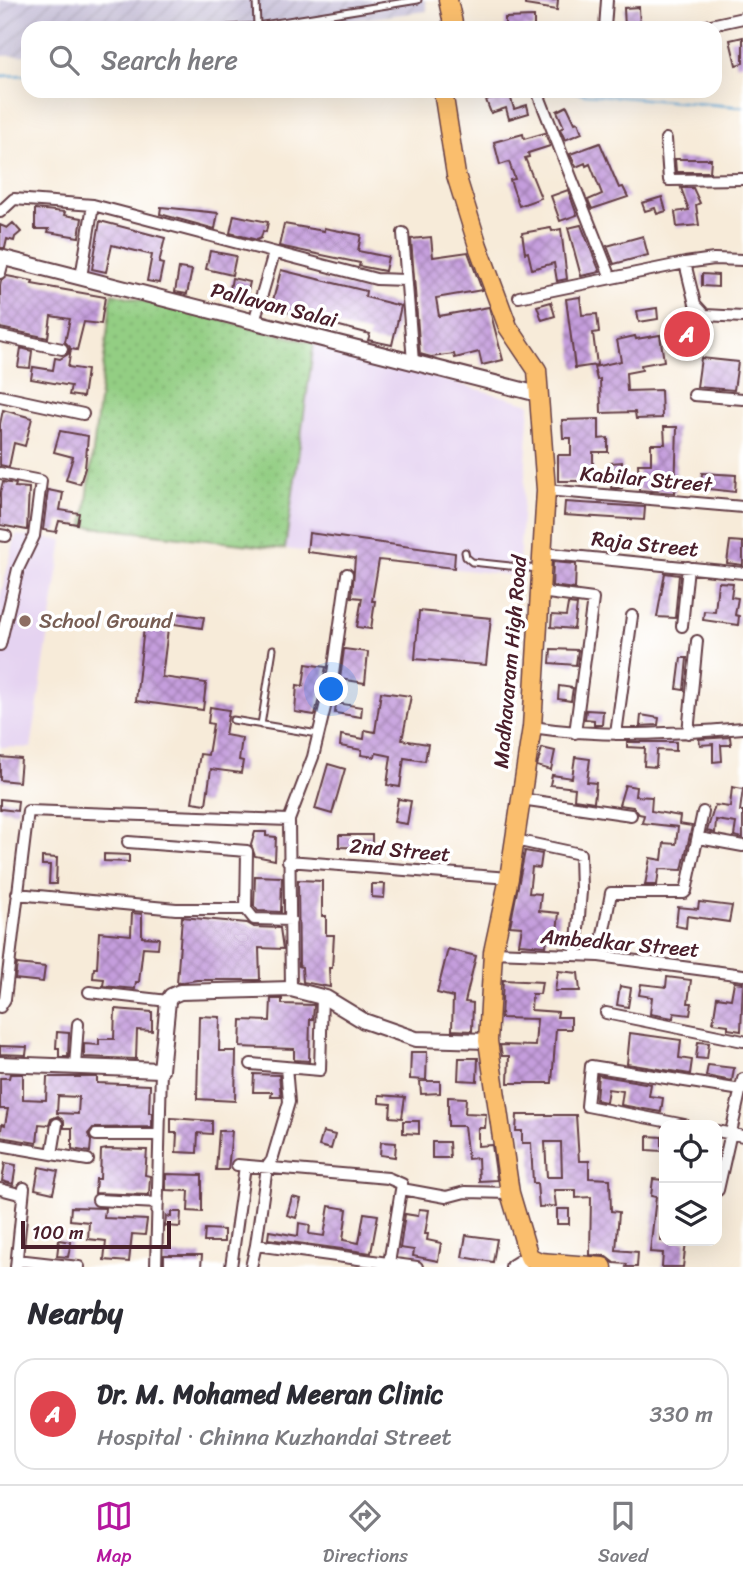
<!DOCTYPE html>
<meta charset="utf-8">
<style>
body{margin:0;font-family:Sriracha,sans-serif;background:#f7f7f7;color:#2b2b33}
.controls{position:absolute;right:21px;bottom:21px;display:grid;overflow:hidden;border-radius:14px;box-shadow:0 7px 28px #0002}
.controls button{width:63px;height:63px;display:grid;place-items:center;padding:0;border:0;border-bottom:2px solid #e1e1e2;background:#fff;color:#2b2b33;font:35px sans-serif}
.scale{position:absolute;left:21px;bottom:18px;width:150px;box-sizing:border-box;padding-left:7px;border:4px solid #4a1f2b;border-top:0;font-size:19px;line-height:24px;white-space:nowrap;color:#4a1f2b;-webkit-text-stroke:5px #fff;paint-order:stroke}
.you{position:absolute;left:332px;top:690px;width:24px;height:24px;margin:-18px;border:5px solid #fff;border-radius:50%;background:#1a73e8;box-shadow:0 0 0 10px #1a73e833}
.badge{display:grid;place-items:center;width:46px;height:46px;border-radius:50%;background:#b5179e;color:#fff;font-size:23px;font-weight:700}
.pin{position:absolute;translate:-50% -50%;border:4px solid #fff;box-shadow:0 2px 7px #0006}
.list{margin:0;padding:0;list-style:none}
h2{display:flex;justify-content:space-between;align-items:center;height:91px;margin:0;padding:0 28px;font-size:30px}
h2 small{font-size:23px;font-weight:400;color:#7c7c81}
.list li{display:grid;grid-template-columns:46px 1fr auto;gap:21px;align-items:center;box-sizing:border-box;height:112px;margin:0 14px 14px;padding:0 14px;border:2px solid #e1e1e2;border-radius:21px}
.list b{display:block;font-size:26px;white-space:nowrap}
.list p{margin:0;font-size:23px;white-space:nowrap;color:#7c7c81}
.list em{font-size:23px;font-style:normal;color:#7c7c81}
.icon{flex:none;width:38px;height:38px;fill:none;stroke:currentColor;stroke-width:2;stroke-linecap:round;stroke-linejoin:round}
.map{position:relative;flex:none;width:743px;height:1267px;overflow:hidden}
.search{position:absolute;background:#fff;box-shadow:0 7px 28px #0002;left:21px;right:21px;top:21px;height:77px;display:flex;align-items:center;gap:18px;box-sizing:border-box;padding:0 24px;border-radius:21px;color:#7c7c81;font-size:26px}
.sheet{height:217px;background:#fff}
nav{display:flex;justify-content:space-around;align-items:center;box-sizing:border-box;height:98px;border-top:2px solid #e1e1e2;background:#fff;font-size:19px;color:#7c7c81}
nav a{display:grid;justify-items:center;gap:4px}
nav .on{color:#b5179e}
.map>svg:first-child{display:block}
</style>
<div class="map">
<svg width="743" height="1267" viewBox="0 0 743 1267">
<defs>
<pattern id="industrial-furrows" width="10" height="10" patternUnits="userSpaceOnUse" patternTransform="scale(1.75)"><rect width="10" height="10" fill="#c7c0d9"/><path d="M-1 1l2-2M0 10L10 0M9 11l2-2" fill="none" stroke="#aca5ba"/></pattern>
<pattern id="green-dots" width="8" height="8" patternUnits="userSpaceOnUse" patternTransform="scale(1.75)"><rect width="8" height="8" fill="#93ce83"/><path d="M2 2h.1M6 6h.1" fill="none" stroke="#80b071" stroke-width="1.8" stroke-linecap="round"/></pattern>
<pattern id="building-cross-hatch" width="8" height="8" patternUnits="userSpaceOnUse" patternTransform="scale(1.75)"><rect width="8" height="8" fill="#c59edd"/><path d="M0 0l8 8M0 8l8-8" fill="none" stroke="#a280b3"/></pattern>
</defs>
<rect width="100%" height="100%" fill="#fff"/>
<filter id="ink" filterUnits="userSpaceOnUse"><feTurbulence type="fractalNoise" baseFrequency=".0143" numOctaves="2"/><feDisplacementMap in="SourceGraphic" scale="14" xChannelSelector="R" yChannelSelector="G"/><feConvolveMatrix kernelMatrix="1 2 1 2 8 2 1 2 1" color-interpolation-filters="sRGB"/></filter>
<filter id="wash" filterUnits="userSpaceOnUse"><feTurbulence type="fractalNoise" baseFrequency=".00686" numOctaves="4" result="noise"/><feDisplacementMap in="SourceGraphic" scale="28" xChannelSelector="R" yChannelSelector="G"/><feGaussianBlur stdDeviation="1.57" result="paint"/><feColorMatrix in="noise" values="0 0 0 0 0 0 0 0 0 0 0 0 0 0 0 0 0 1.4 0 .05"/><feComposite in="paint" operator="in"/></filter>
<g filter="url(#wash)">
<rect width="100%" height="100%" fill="#f7ebd9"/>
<path fill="#e5d3f1" d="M 314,343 L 530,404 L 518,576 L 285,549 Z
M 16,535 L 63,540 L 31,748 L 0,747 L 0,598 Z"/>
<path fill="url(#industrial-furrows)" d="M 0,0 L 425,0 L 427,11 L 287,28 L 28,28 L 28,55 L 0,56 Z"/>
<path fill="url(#green-dots)" stroke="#6e7657" stroke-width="2" d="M 112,293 L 314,343 L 285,549 L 84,526 Z"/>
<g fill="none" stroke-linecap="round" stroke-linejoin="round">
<path stroke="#5fa7d6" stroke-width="2.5" d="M 415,28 L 430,26
M 0,76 L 28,75
M 573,91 L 585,94 L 743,107"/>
</g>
<g id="blocks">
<path fill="url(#building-cross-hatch)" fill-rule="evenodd" d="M 525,0 L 558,0 L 557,10 L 525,5 Z
M 639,7 L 640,28 L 625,28 L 624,8 Z
M 534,17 L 534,28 L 505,28 L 505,18 Z
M 743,37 L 743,63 L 736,65 L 730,40 Z
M 509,92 L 514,109 L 527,105 L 529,113 L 509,119 L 506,108 L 491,113 L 486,100 Z
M 567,106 L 575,123 L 578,122 L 582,133 L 565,140 L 560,129 L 564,127 L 557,111 Z
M 545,133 L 550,146 L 528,153 L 529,157 L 525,158 L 541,198 L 519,206 L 510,180 L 515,179 L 509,162 L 500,165 L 494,142 L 523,134 L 524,139 Z
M 600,143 L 619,188 L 623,187 L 628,197 L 592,209 L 588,200 L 602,194 L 590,164 L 586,166 L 585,163 L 576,167 L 570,154 Z
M 675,159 L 711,159 L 710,172 L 676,172 Z
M 681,188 L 693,188 L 700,203 L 696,205 L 699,225 L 677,227 L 675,212 L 689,210 Z
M 568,190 L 577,215 L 560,221 L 551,196 Z
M 662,197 L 666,211 L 657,214 L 655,208 L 645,211 L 642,203 Z
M 161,207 L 218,213 L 215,229 L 160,214 Z
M 35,209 L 65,212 L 64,215 L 82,218 L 79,237 L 48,232 L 49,229 L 35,229 Z
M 234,215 L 268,222 L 266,232 L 263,231 L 261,238 L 257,240 L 230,233 Z
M 100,221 L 165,238 L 159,263 L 163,264 L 159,283 L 147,281 L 152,255 L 112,245 L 106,272 L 92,269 Z
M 13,223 L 21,232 L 15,237 L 14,241 L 7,239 L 5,248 L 0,248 L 0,225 L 7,228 Z
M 284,224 L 324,231 L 324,228 L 361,235 L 358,251 L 388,257 L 385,271 L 359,266 L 360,263 L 279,246 Z
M 581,225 L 600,272 L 581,276 L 568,228 Z
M 551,228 L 552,231 L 561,229 L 567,279 L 557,281 L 554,263 L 532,269 L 528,252 L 525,253 L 522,233 Z
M 643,236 L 648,255 L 614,264 L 607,246 Z
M 431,237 L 433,257 L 468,252 L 482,290 L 436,298 L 439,316 L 489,307 L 503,360 L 482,365 L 479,352 L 455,358 L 454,354 L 431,357 L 420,354 L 411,239 Z
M 210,251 L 236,256 L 232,275 L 206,269 Z
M 179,268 L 192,270 L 187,294 L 175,292 Z
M 281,270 L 366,291 L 365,297 L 401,306 L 392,345 L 368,340 L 370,334 L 271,308 Z
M 702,274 L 718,275 L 718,287 L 702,286 Z
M 7,276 L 33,281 L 32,284 L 105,297 L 101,324 L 84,322 L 77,350 L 71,349 L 68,367 L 87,370 L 83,397 L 69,395 L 71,386 L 31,379 L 33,367 L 53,370 L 55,358 L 60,359 L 68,354 L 70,347 L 65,342 L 70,319 L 51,316 L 48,338 L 0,328 L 0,286 L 1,281 Z
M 232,278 L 250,282 L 245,304 L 228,301 Z
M 580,297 L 582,315 L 597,314 L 599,332 L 593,333 L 597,365 L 575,368 L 566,299 Z
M 551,302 L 555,316 L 542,320 L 537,306 Z
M 657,308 L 658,319 L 639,322 L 637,311 Z
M 694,321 L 696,345 L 675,347 L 673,322 Z
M 660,335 L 664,361 L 641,365 L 642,370 L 626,373 L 627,391 L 661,390 L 662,418 L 636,419 L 635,412 L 601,413 L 600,379 L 597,380 L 594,367 L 621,361 L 617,340 L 635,336 L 636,339 Z
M 21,348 L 32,351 L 30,368 L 18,367 Z
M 701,358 L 738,362 L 734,390 L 697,387 Z
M 3,410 L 32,418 L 25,446 L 14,443 L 9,467 L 0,465 L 0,424 Z
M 599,419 L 599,439 L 608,438 L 608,452 L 593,452 L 593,481 L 558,481 L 558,455 L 571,455 L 571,438 L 563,438 L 562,420 Z
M 664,427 L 677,427 L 675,493 L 639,490 L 638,464 L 651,464 L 651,444 L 665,444 Z
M 60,431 L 88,436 L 85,468 L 80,484 L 66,480 L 73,457 L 54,452 Z
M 622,462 L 622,488 L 611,488 L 611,463 Z
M 702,473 L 736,475 L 735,492 L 701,488 Z
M 3,482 L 16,484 L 15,487 L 29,488 L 27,530 L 0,525 L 0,493 Z
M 48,490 L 63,493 L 60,510 L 79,513 L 77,524 L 59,521 L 56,532 L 43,530 Z
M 565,502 L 645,507 L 644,520 L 564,515 Z
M 309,533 L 455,553 L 454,568 L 379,560 L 372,601 L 375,601 L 371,629 L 357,627 L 362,598 L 352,597 L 355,558 L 307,552 Z
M 730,541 L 743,542 L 743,565 L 727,563 Z
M 553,562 L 576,564 L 575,589 L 552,586 Z
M 665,573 L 679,575 L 675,618 L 657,617 Z
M 718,582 L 733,583 L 731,597 L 738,598 L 735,615 L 739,616 L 738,625 L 703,620 L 704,611 L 715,612 Z
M 568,604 L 577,605 L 574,629 L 551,627 L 552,615 L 566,616 Z
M 419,611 L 491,618 L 486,665 L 415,659 Z
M 176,613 L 204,617 L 202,628 L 174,624 Z
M 145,618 L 169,621 L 162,677 L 206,683 L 203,710 L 136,701 Z
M 344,649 L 368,652 L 365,683 L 340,679 Z
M 551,649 L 578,650 L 576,665 L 550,663 Z
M 681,658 L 687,658 L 684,690 L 677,689 Z
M 306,664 L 326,667 L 315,715 L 295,712 L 297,685 L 303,686 Z
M 559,686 L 573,688 L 571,701 L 558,699 Z
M 381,692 L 411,696 L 402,740 L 428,744 L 425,761 L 404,758 L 400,787 L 387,785 L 391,756 L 376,753 L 375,757 L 361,755 L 362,750 L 340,746 L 341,735 L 364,739 L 365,730 L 375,732 Z
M 336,703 L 362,707 L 361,717 L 335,713 Z
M 210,707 L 229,710 L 225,735 L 242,738 L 239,760 L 243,761 L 241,773 L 211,769 L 206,804 L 192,802 L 200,754 L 208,755 L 213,724 L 208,723 Z
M 586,710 L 603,711 L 602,725 L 594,725 L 594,720 L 585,719 Z
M 641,715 L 659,718 L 658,725 L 640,726 Z
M 730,737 L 731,745 L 721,745 L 722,761 L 713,762 L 713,744 L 700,745 L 699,739 Z
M 627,742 L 676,742 L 676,751 L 657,750 L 656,767 L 644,766 L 645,748 L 627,747 Z
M 542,748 L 555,751 L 551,770 L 537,766 Z
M 0,757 L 21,759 L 19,782 L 0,780 Z
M 575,757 L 590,759 L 587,782 L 596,783 L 594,802 L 574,799 L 575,788 L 550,785 L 552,775 L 572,778 Z
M 328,764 L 345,769 L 332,814 L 315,809 Z
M 625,785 L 636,787 L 635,796 L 652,797 L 651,811 L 680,816 L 679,824 L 692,826 L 682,870 L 659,869 L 657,885 L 645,885 L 650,858 L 662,860 L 664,843 L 676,844 L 678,827 L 642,823 L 644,815 L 639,814 L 633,807 L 619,805 Z
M 732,787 L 743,789 L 740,811 L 743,811 L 743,838 L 734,836 L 736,823 L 716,820 L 715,833 L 707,831 L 715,805 L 730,807 Z
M 0,799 L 18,801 L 17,811 L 0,809 Z
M 398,799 L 411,801 L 407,824 L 394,822 Z
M 255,832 L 266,832 L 266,836 L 276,837 L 275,860 L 255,856 L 251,845 Z
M 339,835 L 372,835 L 372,848 L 339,847 Z
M 525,851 L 542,854 L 540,868 L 532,867 L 529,893 L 541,894 L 539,911 L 559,913 L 557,932 L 548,931 L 546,946 L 519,944 L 522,927 L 510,926 Z
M 104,854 L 129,855 L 129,862 L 104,861 Z
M 42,857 L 57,858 L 56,884 L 49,884 L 50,865 L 42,865 Z
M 255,876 L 282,877 L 281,912 L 258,911 L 254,906 Z
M 298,880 L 322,881 L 322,916 L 326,916 L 326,935 L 334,935 L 332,968 L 329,968 L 330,987 L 303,982 L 302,967 L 299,966 Z
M 372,884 L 385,884 L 384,898 L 372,897 Z
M 699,902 L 732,906 L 729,922 L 687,916 L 686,928 L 676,926 L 678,907 L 698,909 Z
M 132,913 L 142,914 L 142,937 L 159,938 L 158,948 L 143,947 L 139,982 L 136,982 L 135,989 L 103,986 L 104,979 L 93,978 L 94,968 L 97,968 L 99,932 L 131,935 Z
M 182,917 L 247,923 L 254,927 L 280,928 L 283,949 L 259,948 L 260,980 L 197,980 L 177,983 Z
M 448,949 L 476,956 L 465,1002 L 473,1003 L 472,1031 L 452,1030 L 453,997 L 437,993 Z
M 17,964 L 45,967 L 43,982 L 15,979 Z
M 558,971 L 578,973 L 580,991 L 555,991 Z
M 667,977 L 691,980 L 688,1003 L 692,1003 L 690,1015 L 674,1013 L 673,1018 L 650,1014 L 652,997 L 639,995 L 641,984 L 666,987 Z
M 503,980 L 542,982 L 540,994 L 532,994 L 531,1010 L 558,1012 L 557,1017 L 571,1017 L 571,1029 L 556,1029 L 552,1083 L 508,1083 L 509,1056 L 502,1056 L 500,1045 L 535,1046 L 537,1019 L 501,1018 Z
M 734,982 L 743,983 L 741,1031 L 728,1029 L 728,1025 L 713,1023 L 717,997 L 731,999 Z
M 620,986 L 631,988 L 628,1007 L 617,1005 Z
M 271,999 L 282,999 L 282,1004 L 314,1005 L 313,1019 L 310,1019 L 309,1061 L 294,1060 L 294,1049 L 240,1047 L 241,1020 L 270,1021 Z
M 115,1009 L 152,1012 L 152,1031 L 137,1030 L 136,1059 L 84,1057 L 84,1044 L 99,1045 L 99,1039 L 114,1039 Z
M 199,1016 L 220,1017 L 219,1051 L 236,1051 L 235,1101 L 197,1099 Z
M 57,1032 L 69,1033 L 68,1057 L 59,1057 L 59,1048 L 56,1048 Z
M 630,1033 L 681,1040 L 679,1058 L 692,1060 L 690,1074 L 627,1064 Z
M 698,1042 L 709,1043 L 707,1059 L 696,1058 Z
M 0,1046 L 27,1047 L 26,1055 L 0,1054 Z
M 411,1052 L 427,1052 L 426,1080 L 410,1079 Z
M 459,1058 L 478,1058 L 477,1081 L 458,1080 Z
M 708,1065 L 734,1068 L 732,1081 L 706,1076 Z
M 10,1074 L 23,1074 L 23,1099 L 46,1100 L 47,1077 L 97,1077 L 97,1083 L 150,1085 L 149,1113 L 152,1113 L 152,1127 L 93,1128 L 88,1134 L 91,1141 L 90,1152 L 72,1149 L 72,1128 L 64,1128 L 64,1121 L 58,1116 L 51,1119 L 49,1125 L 39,1124 L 37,1143 L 0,1137 L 2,1124 L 5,1125 L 8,1109 L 0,1109 L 0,1078 L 9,1078 ZM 58,1096 L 79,1097 L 78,1114 L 57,1113 Z
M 254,1074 L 279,1075 L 281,1097 L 271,1097 L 272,1092 L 253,1092 Z
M 598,1075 L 651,1084 L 649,1096 L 663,1098 L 661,1112 L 621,1105 L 623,1091 L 608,1089 L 606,1102 L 596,1100 Z
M 420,1081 L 440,1081 L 440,1093 L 421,1094 Z
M 379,1095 L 405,1097 L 402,1118 L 390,1117 L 391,1104 L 379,1103 Z
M 448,1097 L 466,1098 L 465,1113 L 486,1114 L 485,1128 L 478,1128 L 478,1146 L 492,1145 L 497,1180 L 479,1181 L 478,1158 L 468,1159 L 464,1126 L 448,1126 Z
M 517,1115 L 576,1115 L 579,1161 L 589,1161 L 589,1178 L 610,1179 L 611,1211 L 619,1212 L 616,1250 L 638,1252 L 637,1267 L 626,1267 L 627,1264 L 614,1263 L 605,1256 L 590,1255 L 591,1197 L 576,1198 L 576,1190 L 554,1190 L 556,1206 L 539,1207 L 537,1183 L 533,1183 L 531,1143 L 522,1143 L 522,1131 L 516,1131 ZM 545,1142 L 561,1142 L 562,1177 L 547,1177 Z
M 171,1118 L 212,1121 L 212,1134 L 198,1133 L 197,1153 L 176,1152 L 177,1133 L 171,1133 Z
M 403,1121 L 419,1121 L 419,1134 L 403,1133 Z
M 219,1131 L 232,1131 L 228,1170 L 216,1170 Z
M 323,1132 L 335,1135 L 331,1149 L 319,1146 Z
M 647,1136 L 662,1137 L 662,1151 L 647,1150 Z
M 381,1142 L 396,1143 L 395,1157 L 380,1155 Z
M 432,1142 L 449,1142 L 450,1158 L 432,1158 Z
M 107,1149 L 147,1150 L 145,1175 L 150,1176 L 149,1195 L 95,1193 L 96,1179 L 100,1179 L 101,1150 Z
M 5,1163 L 16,1165 L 13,1184 L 2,1181 Z
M 39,1167 L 58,1171 L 53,1193 L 35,1189 Z
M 166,1174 L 202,1175 L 202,1212 L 188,1211 L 189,1191 L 166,1190 Z
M 653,1179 L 664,1180 L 661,1241 L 686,1241 L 683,1267 L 662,1267 L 663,1253 L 650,1252 L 656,1197 L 651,1196 Z
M 292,1197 L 301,1199 L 296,1218 L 287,1215 Z
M 329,1206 L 347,1209 L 343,1240 L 359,1243 L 364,1213 L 378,1215 L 371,1253 L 268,1239 L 269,1231 L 298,1236 L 299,1223 L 310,1225 L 309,1234 L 324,1236 Z
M 71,1207 L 105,1208 L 104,1218 L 147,1220 L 145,1235 L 132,1234 L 129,1262 L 104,1260 L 106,1241 L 88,1239 L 89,1222 L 70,1220 Z
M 419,1209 L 429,1210 L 425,1234 L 428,1234 L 427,1240 L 441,1243 L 438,1261 L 413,1256 L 414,1250 L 400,1248 L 405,1214 L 418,1216 Z
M 557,1209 L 569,1209 L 569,1224 L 557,1224 Z
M 171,1212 L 181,1212 L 180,1227 L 165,1226 L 166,1216 L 171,1217 Z
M 205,1229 L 224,1230 L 224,1242 L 204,1242 Z
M 466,1235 L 497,1239 L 493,1262 L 462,1257 Z
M 59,1240 L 71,1242 L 68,1257 L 57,1256 Z
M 164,1255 L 202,1255 L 201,1267 L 164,1267 Z"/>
</g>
</g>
<g filter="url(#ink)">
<use href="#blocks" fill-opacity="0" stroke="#643e45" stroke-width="2"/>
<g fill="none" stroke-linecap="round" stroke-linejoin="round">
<g stroke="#643e45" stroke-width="9">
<path id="service" d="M 256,0 L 257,26
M 228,28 L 257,26 L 418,0
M 465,552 L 466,557 L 472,562 L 538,569
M 233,720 L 318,734
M 261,725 L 273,649"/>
</g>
<g stroke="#643e45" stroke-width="14">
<path id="minor" d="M 605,28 L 607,0
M 697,28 L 743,18
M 537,91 L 611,278
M 666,139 L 669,180 L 743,179
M 0,212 L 14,199 L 93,205 L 376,279 L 406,280
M 403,233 L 413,362
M 685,263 L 695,304 L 705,315 L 743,317
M 0,273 L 4,258
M 81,277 L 93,205
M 519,297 L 685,263 L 714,259 L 743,260
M 254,322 L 274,253
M 0,336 L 62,349
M 694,395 L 743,399
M 0,396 L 83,414
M 0,473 L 41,481 L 34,536 L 18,569 L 0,645
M 546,490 L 743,507
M 0,535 L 6,536
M 542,553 L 743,573
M 540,592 L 593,599 L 575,733
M 682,626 L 688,567
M 532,727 C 603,738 672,734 743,728
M 688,733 L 697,641
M 616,734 L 632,616
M 521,799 L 631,815
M 699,838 L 743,846
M 515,840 L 580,854 L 581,891 L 576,955
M 128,842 L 247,851 L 246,909 L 254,919 L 291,920
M 288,861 L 509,878
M 17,894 L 176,909 L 246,909
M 493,952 L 599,956 L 743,975
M 599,956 L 611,893 L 684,893 L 686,891 L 703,812
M 291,989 L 289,820 L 313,757 L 333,674 L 347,574
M 89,992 L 168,1001
M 0,1007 L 5,999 L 28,811 L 289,820
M 606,1013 L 743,1041
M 251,1064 L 320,1070 L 322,996
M 75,1066 L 78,1024
M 685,1125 L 587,1106 L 591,1066 L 741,1090
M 717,1131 L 743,1136
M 96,1135 L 158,1135
M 0,1145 L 52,1154 L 57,1124
M 52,1154 L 88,1160
M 237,1165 L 388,1178 L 402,1184 L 389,1263
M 0,1189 L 23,1195
M 402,1189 L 446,1197 L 465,1192 L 510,1193
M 718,1190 L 743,1079
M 98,1200 L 158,1203
M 256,1245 L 267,1167 L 272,1160 L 289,1102 L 286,1067
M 17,1260 L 79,1267
M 16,1267 L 24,1188
M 156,1267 L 161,1070
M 231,1267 L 245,1166
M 251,1267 L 256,1245 L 417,1267"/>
</g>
<g stroke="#643e45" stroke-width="18">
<path id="tertiary" d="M 0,257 L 538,394
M 0,1064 L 161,1070 L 168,1001 L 171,996 L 180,992 L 291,989 L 326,998 L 364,1021 L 416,1039 L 488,1041
M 513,1267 L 529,1257"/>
</g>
<g stroke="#643e45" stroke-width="21">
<path id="primary" d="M 448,0 L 454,28
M 443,91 L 456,175 L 478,246 L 508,327 L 537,370 L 546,490 L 532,727 L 509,878 L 493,952 L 488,1041 L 510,1193 L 529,1257 L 540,1262 L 603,1267"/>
</g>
<use href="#service" stroke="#fff" stroke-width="5"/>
<use href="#minor" stroke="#fff" stroke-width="10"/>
<use href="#tertiary" stroke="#fff" stroke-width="14"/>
<use href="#primary" stroke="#fabe6d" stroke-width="18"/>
</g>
</g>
<circle fill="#8d6e63" stroke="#fff" stroke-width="2.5" cx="25" cy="621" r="7"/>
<g text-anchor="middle" stroke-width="7" stroke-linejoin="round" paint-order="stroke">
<g font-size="21" fill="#4a1f2b" stroke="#fff">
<text transform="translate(274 305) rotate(14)" y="7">Pallavan Salai</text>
<text transform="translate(646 479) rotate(5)" y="7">Kabilar Street</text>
<text transform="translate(645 544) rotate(6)" y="7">Raja Street</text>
<text transform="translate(510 662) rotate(-85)" y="7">Madhavaram High Road</text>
<text transform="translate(400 850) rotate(5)" y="7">2nd Street</text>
<text transform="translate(620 943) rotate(5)" y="7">Ambedkar Street</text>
</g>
<g font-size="21" fill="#785e54" stroke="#fff" text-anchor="start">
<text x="39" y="628">School Ground</text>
</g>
</g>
</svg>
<div class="controls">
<button><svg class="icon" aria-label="locate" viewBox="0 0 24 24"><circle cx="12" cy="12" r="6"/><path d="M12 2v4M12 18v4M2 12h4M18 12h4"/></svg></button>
<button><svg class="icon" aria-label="layers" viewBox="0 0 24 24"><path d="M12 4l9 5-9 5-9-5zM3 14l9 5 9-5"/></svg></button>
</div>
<div class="scale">100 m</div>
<div class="you"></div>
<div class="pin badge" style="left:687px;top:334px;background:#e0444e">A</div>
<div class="search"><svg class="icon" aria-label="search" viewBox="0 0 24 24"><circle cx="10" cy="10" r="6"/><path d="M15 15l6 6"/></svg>Search here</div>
</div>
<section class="sheet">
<h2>Nearby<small></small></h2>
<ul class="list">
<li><span class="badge" style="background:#e0444e">A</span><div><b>Dr. M. Mohamed Meeran Clinic</b><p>Hospital · Chinna Kuzhandai Street</p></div><em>330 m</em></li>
</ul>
</section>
<nav>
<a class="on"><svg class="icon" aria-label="map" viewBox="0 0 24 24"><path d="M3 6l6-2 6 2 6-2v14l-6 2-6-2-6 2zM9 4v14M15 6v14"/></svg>Map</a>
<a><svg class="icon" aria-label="directions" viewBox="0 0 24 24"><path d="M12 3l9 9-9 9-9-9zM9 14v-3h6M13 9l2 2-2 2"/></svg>Directions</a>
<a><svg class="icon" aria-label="saved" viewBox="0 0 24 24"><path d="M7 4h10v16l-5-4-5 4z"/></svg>Saved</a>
</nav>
